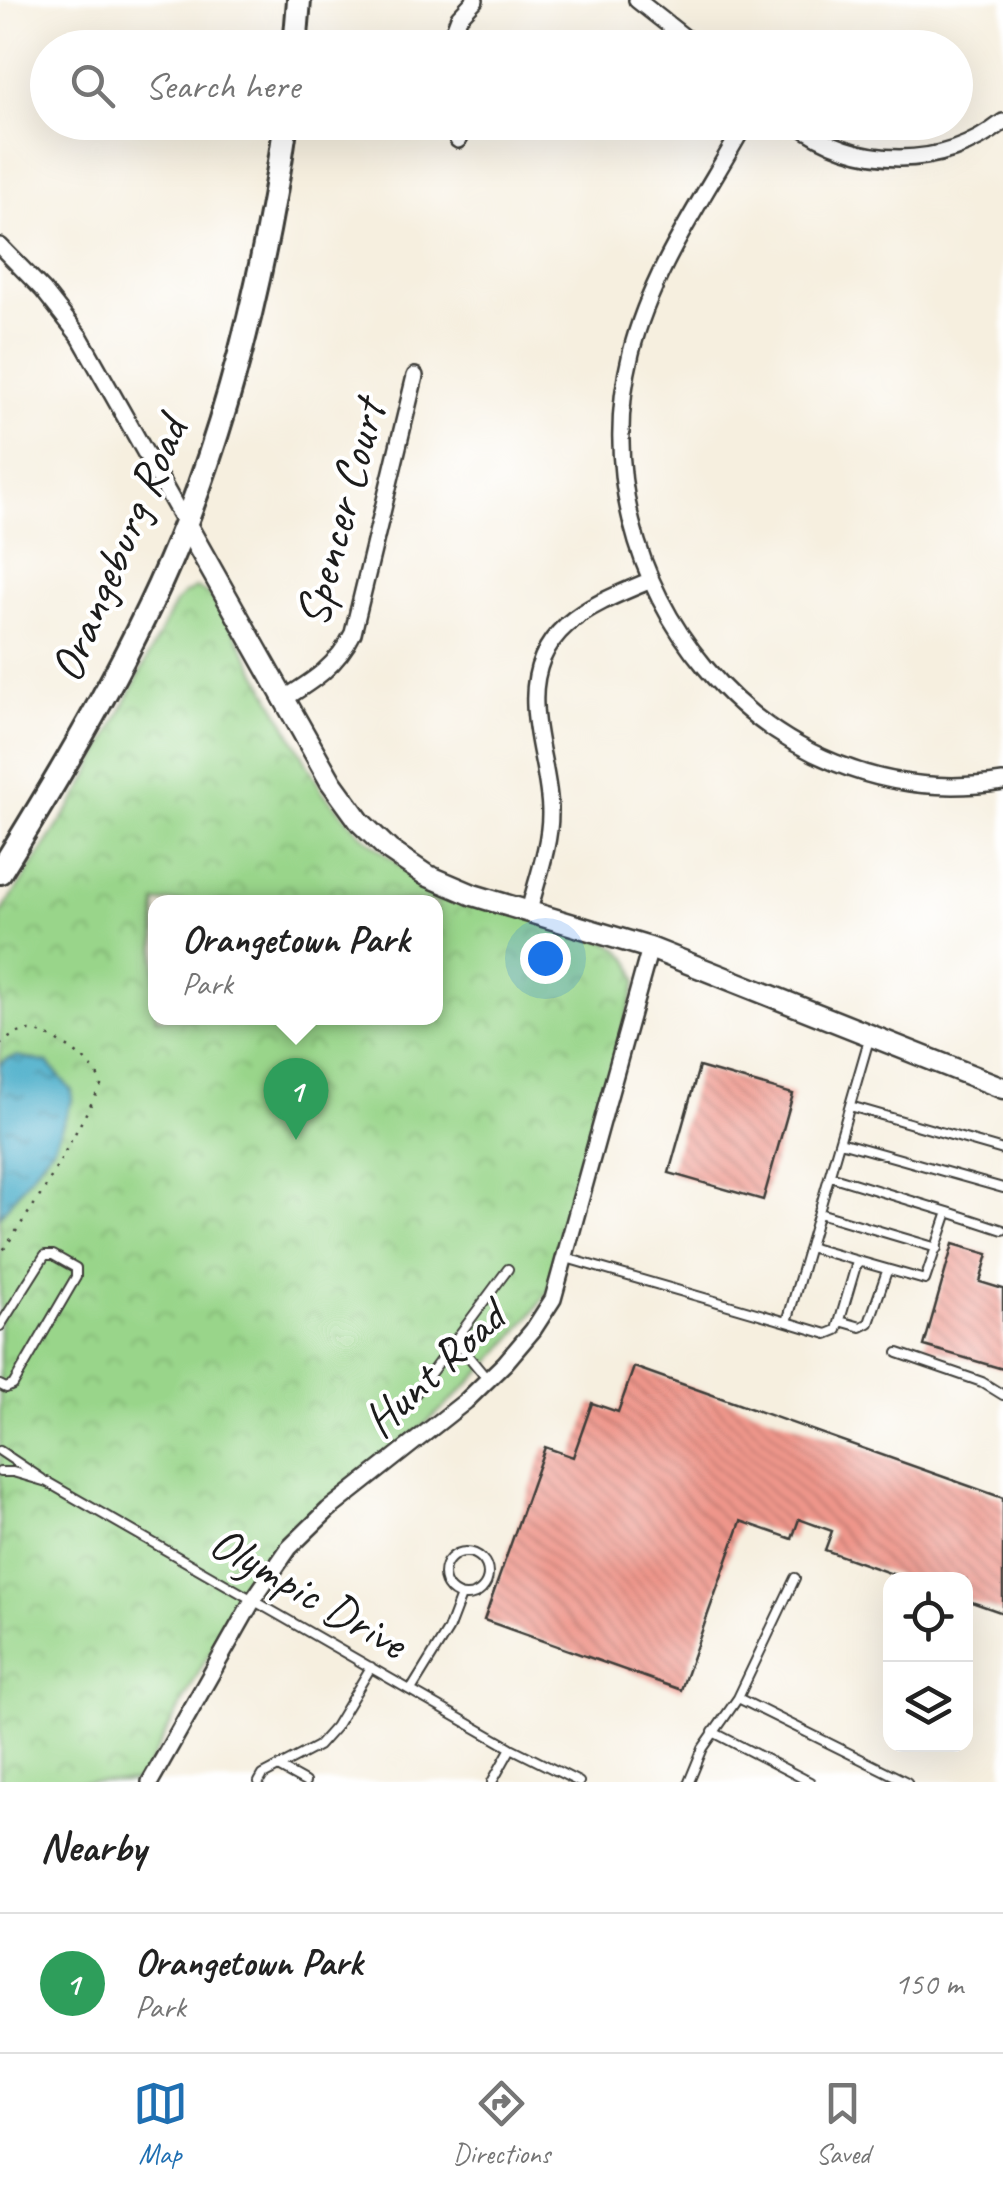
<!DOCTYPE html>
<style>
body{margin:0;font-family:Caveat,sans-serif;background:#f2f2f2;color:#222}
.controls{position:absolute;right:30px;bottom:30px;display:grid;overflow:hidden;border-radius:20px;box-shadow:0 10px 40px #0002}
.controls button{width:90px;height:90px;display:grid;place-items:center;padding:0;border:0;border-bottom:2px solid #e0e0e0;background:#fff;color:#222;font:50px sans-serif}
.you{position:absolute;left:545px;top:958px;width:35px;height:35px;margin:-25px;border:8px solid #fff;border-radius:50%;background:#1a73e8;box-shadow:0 0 0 15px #1a73e833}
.badge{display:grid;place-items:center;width:65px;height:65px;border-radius:50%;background:#1f6fb2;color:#fff;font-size:32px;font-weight:700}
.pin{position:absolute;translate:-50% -82px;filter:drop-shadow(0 2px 5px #0008)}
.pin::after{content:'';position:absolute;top:52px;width:35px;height:30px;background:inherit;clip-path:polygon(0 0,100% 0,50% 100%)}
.popup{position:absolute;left:148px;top:895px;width:295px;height:130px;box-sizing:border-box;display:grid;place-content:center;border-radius:20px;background:#fff;filter:drop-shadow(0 2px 8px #0005);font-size:32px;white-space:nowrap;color:#767676}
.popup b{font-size:38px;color:#222}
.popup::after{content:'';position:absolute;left:50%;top:100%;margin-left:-20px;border:20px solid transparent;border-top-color:#fff}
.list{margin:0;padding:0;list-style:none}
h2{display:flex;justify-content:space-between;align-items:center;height:130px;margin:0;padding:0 40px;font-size:42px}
h2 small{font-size:32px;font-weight:400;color:#767676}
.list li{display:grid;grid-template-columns:65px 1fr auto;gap:30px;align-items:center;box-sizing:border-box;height:140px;padding:0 40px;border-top:2px solid #e0e0e0}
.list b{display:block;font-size:38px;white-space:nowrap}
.list p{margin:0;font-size:32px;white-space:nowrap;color:#767676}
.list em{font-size:32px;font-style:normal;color:#767676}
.icon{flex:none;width:55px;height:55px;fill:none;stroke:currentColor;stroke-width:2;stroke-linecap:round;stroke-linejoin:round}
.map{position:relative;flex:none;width:1003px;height:1782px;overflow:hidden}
.search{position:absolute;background:#fff;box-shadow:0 10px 40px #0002;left:30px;right:30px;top:30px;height:110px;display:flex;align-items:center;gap:25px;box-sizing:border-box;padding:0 35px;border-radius:55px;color:#767676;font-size:38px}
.sheet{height:270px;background:#fff}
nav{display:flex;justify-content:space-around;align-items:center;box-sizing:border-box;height:140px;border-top:2px solid #e0e0e0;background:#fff;font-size:28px;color:#767676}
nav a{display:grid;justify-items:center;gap:5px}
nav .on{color:#1f6fb2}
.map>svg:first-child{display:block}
</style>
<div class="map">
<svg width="1003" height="1782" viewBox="0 0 1003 1782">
<defs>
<pattern id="park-crowns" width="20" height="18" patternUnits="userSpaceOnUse" patternTransform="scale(2.5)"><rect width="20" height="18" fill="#99d58a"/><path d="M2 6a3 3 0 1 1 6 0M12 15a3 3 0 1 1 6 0" fill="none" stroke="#83b676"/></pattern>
<pattern id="water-ripples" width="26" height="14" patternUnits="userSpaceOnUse" patternTransform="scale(2.5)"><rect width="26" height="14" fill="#4aadc9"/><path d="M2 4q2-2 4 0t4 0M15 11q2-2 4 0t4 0" fill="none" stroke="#3d8ca2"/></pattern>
<pattern id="building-back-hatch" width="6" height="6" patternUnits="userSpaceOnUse" patternTransform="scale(2.5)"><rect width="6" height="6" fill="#ef968b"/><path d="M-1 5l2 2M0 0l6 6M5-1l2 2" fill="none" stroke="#c17a71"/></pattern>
</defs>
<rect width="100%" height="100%" fill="#fff"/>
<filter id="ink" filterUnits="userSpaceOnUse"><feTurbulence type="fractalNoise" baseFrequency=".01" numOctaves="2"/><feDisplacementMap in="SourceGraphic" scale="20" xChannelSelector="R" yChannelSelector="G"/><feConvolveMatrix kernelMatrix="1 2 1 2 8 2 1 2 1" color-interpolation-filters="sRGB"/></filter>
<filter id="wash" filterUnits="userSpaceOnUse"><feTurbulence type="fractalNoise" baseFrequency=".0048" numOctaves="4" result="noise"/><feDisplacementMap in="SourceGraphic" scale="40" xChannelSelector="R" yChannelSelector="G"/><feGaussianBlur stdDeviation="2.25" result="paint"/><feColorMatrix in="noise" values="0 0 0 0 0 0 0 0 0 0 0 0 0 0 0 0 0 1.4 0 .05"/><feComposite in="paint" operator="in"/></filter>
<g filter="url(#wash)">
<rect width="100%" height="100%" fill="#f6efdf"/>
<path fill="url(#park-crowns)" stroke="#5a7853" stroke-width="2.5" fill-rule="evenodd" d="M 196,588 L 211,596 L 223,611 L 323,792 L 361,834 L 415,878 L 610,943 C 627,954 632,962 637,981 L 548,1292 C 507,1351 454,1401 399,1446 C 368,1472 332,1495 303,1523 C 235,1591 186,1698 140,1782 L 0,1782 L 0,915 L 81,791 L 174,605 L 184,594 ZM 156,902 L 436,902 L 436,1018 L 156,1018 Z"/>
<path fill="url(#water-ripples)" stroke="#336472" stroke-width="2.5" d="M 17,1056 L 48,1063 L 72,1091 L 72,1101 L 54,1145 L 0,1216 L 0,1065 L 6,1059 Z"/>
<g id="blocks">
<path fill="url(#building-back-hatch)" d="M 699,1067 L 793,1094 L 763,1200 L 669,1173 Z
M 953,1244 L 988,1254 L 980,1282 L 1003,1289 L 1003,1369 L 924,1346 Z
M 634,1367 L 1003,1498 L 1003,1613 L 966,1600 L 966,1580 L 909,1580 L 825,1550 L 832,1531 L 799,1519 L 792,1539 L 741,1521 L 681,1690 L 484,1620 L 545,1447 L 573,1457 L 592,1403 L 618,1412 Z"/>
</g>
</g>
<g filter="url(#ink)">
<use href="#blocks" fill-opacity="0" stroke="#3d3c39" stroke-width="2.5"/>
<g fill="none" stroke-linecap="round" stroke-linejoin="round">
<g stroke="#3d3c39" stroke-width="12">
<path id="service" d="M 850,1106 L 1003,1150
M 840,1142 L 1003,1188
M 830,1176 L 948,1212
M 819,1213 L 937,1248
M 809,1247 L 925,1280 L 948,1212 L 1003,1230
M 566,1258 L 787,1322 L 870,1036
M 840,1321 L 861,1327 L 869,1323 L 887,1271
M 787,1322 L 827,1334 L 837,1330 L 857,1262
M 0,1326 L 45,1255 L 53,1255 L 76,1268 L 76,1277 L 13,1385 L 6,1388 L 0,1385
M 455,1340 L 488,1380
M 898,1353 L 982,1382 L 1003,1395
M 410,1401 L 508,1269
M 0,1451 L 42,1479
M 0,1472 L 13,1472 L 47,1482 L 511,1748 L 579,1782
M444 1574a22 22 0 1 1 44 0a22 22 0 1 1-44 0Z
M 411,1690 L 448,1630 L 461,1596
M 738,1698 L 795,1578
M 713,1732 L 810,1782
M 278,1767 L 305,1782
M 259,1782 L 263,1775 L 318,1746 L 335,1727 L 371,1667
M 492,1782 L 511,1748
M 689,1782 L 703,1748 L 738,1698 L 907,1782"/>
</g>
<g stroke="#3d3c39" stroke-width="20">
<path id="minor" d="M 637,0 L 698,48
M 447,48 L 459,17 L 475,0
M 450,122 L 458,140
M 746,122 C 705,196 651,271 631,353 C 575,582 761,819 1003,782
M 795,122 C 857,170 942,170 1003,122
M 0,246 L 43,290 L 80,337 L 185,523
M 282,700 C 313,681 337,666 353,633 L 415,376
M 529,911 C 537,879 550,846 550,813 C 550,777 536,742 535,706 C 531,628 589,606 649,581
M 150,1782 L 253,1600 L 289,1548 L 328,1510 L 466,1401 L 505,1363 L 533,1330 L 553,1299 L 650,948"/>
</g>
<g stroke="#3d3c39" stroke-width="25">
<path id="tertiary" d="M 185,523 L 331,782 L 360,822 L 389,850 L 426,875 L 473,895 L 650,948 L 1003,1088"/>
</g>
<g stroke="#3d3c39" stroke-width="28">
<path id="secondary" d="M 295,48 L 299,0
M 0,872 C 68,762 139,643 186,522 C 235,394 267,258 286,122"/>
</g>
<path stroke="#3d3c39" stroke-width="2.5" stroke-dasharray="2.5 8" stroke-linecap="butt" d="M 0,1044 C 8,1038 18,1031 29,1031 C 51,1032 99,1063 101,1086 L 44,1190 L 0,1255"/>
<use href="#service" stroke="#fff" stroke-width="8"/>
<use href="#minor" stroke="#fff" stroke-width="15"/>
<use href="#tertiary" stroke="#fff" stroke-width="20"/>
<use href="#secondary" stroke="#fff" stroke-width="22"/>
</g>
</g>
<g text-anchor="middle" stroke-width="8" stroke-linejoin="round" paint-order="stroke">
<g font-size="48" fill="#1c1c1c" stroke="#fff">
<text transform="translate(339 513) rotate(-75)" y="17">Spencer Court</text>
<text transform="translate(117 549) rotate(-67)" y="17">Orangeburg Road</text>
<text transform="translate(433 1368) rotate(-43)" y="17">Hunt Road</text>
<text transform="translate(309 1591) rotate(30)" y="17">Olympic Drive</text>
</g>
</g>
</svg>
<div class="controls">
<button><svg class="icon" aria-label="locate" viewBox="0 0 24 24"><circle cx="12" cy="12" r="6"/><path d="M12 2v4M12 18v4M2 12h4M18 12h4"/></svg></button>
<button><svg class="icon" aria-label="layers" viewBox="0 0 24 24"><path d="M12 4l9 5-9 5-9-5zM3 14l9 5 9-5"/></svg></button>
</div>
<div class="you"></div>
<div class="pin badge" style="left:296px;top:1140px;background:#2e9e5b">1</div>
<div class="popup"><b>Orangetown Park</b>Park</div>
<div class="search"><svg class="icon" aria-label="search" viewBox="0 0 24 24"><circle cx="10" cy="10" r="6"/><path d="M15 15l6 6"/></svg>Search here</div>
</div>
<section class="sheet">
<h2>Nearby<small></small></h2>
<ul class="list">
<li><span class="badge" style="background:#2e9e5b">1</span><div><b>Orangetown Park</b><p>Park</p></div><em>150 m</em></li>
</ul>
</section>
<nav>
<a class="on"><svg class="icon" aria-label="map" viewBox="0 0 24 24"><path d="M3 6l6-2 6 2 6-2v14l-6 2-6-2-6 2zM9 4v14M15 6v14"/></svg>Map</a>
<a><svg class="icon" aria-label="directions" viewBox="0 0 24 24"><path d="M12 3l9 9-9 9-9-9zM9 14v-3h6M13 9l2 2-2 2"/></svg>Directions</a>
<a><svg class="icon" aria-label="saved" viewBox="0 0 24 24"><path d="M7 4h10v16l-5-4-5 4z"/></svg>Saved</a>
</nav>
